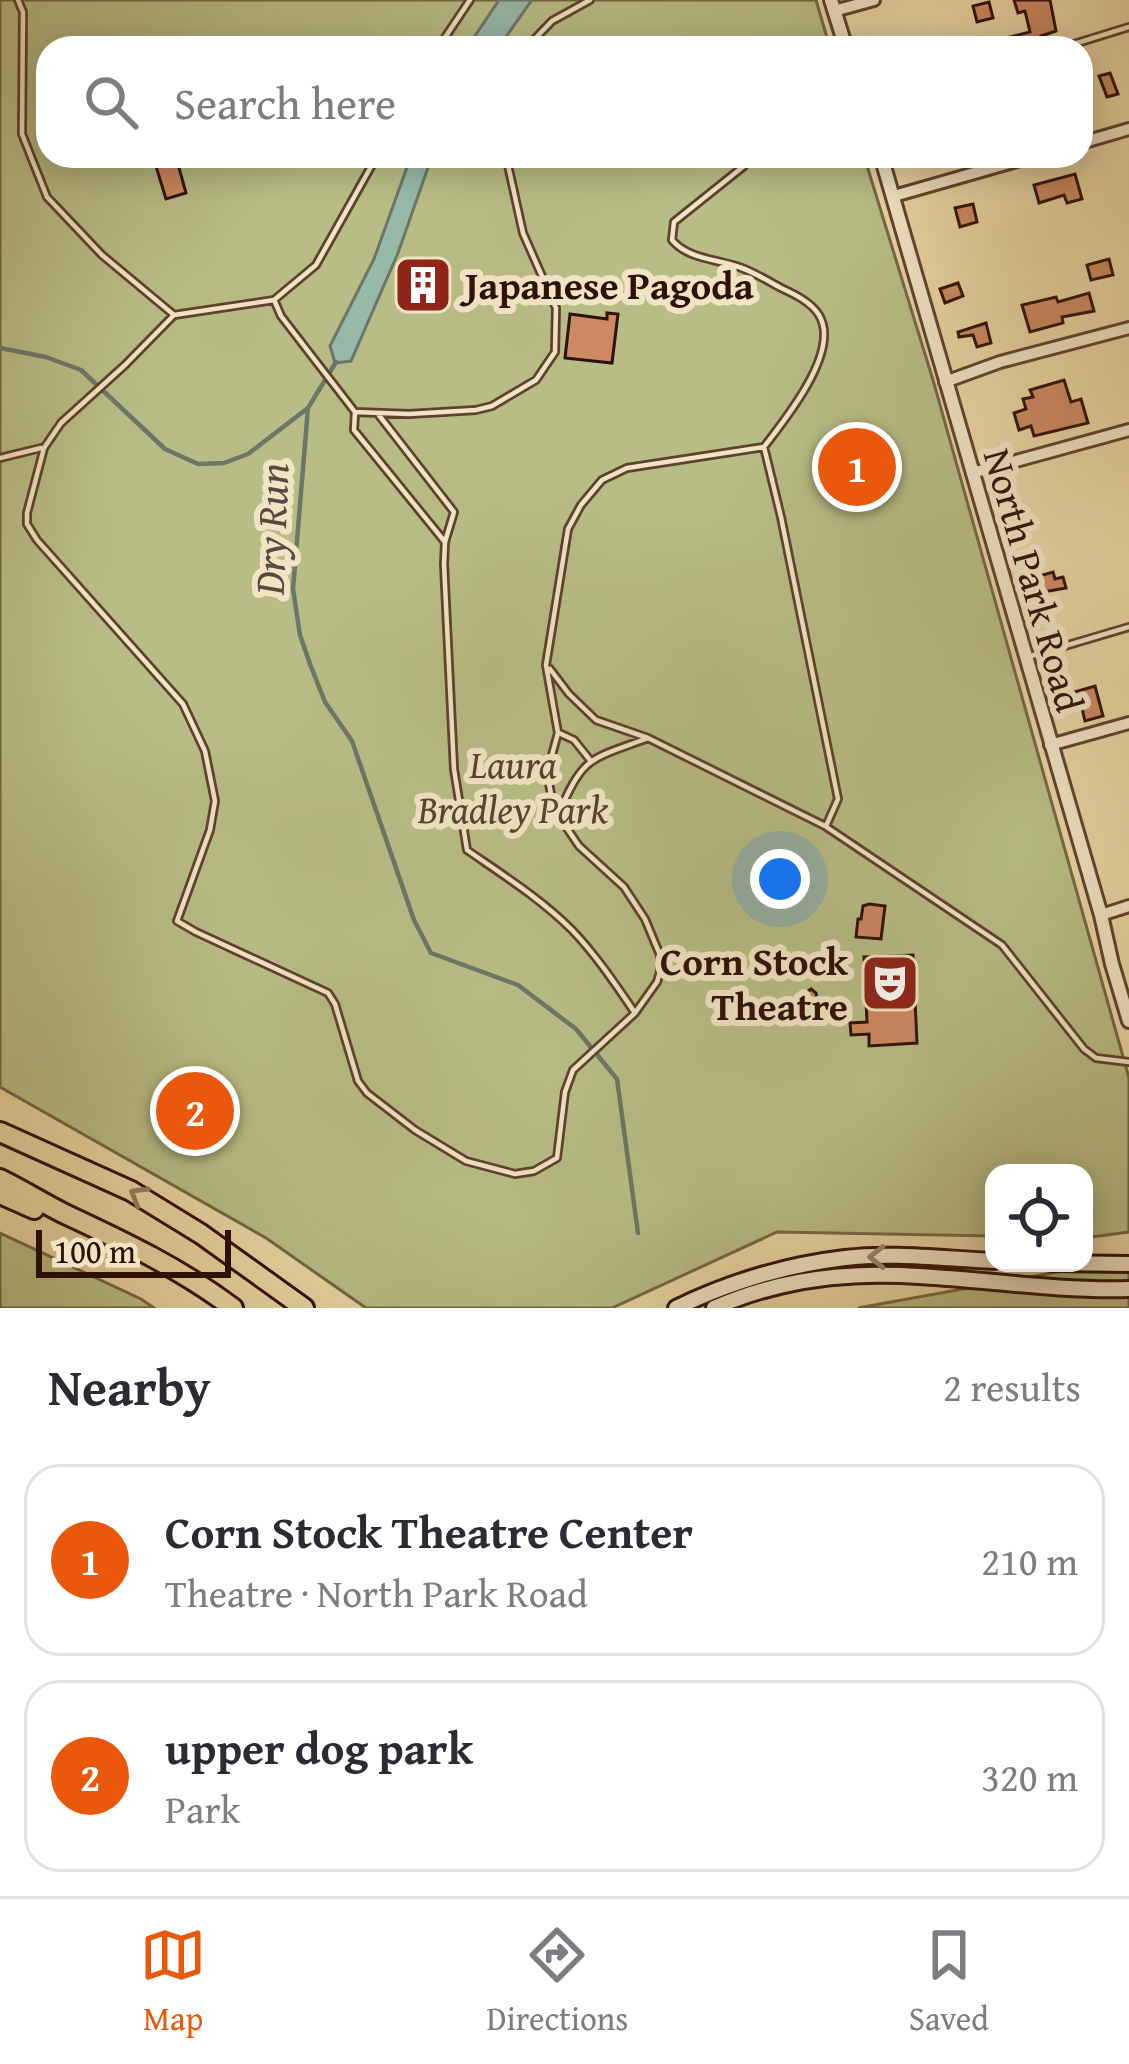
<!DOCTYPE html>
<meta charset="utf-8">
<style>
body{margin:0;font-family:"Gentium Book Plus",serif;background:#f7f7f7;color:#2b2b33}
.controls{position:absolute;right:36px;bottom:36px;display:grid;overflow:hidden;border-radius:24px;box-shadow:0 6px 30px #0003}
.controls button{width:108px;height:108px;display:grid;place-items:center;padding:0;border:0;border-bottom:3px solid #e1e1e2;background:#fff;color:#2b2b33;font:60px sans-serif}
.scale{position:absolute;left:36px;bottom:30px;width:195px;box-sizing:border-box;padding-left:12px;border:6px solid #2f1106;border-top:0;font-size:33px;line-height:42px;white-space:nowrap;color:#2f1106;-webkit-text-stroke:9px #f1e4c4;paint-order:stroke}
.you{position:absolute;left:780px;top:879px;width:42px;height:42px;margin:-30px;border:9px solid #fff;border-radius:50%;background:#1a73e8;box-shadow:0 0 0 18px #1a73e833}
.badge{display:grid;place-items:center;width:78px;height:78px;border-radius:50%;background:#ea580c;color:#fff;font-size:39px;font-weight:700}
.pin{position:absolute;translate:-50% -50%;border:6px solid #fff;box-shadow:0 3px 12px #0006}
.list{margin:0;padding:0;list-style:none}
h2{display:flex;justify-content:space-between;align-items:center;height:156px;margin:0;padding:0 48px;font-size:51px}
h2 small{font-size:39px;font-weight:400;color:#7c7c81}
.list li{display:grid;grid-template-columns:78px 1fr auto;gap:36px;align-items:center;box-sizing:border-box;height:192px;margin:0 24px 24px;padding:0 24px;border:3px solid #e1e1e2;border-radius:36px}
.list b{display:block;font-size:45px;white-space:nowrap}
.list p{margin:0;font-size:39px;white-space:nowrap;color:#7c7c81}
.list em{font-size:39px;font-style:normal;color:#7c7c81}
.icon{flex:none;width:66px;height:66px;fill:none;stroke:currentColor;stroke-width:2;stroke-linecap:round;stroke-linejoin:round}
.map{position:relative;flex:none;width:1129px;height:1308px;overflow:hidden}
.search{position:absolute;background:#fff;box-shadow:0 6px 30px #0003;left:36px;right:36px;top:36px;height:132px;display:flex;align-items:center;gap:30px;box-sizing:border-box;padding:0 42px;border-radius:36px;color:#7c7c81;font-size:45px}
.sheet{height:588px;background:#fff}
nav{display:flex;justify-content:space-around;align-items:center;box-sizing:border-box;height:168px;border-top:3px solid #e1e1e2;background:#fff;font-size:33px;color:#7c7c81}
nav a{display:grid;justify-items:center;gap:6px}
nav .on{color:#ea580c}
.map>svg:first-child{display:block}
</style>
<div class="map">
<svg width="1129" height="1308" viewBox="0 0 1129 1308">
<rect width="100%" height="100%" fill="#e9d6a4"/>
<filter id="stains"><feTurbulence type="fractalNoise" baseFrequency=".00167" numOctaves="4"/><feColorMatrix values="0 0 0 0 .2 0 0 0 0 .09 0 0 0 0 .02 0 0 0 .5 -.17"/></filter>
<radialGradient id="worn" r=".72"><stop offset=".6" stop-color="#630" stop-opacity="0"/><stop offset="1" stop-color="#630" stop-opacity=".3"/></radialGradient>
<path fill="#b8bd85" stroke="#746746" stroke-width="3" d="M 0,0 L 816,0 L 830,48 L 48,48 L 48,156 L 864,156 L 933,380 L 1129,1078 L 1129,1232 L 1084,1238 L 1084,1173 L 994,1173 L 994,1236 L 777,1232 L 612,1308 L 366,1308 L 266,1238 L 0,1087 Z
M 0,1233 L 141,1299 L 154,1308 L 0,1308 Z
M 1129,1259 L 1129,1308 L 858,1308 Z"/>
<path fill="#97b9a8" stroke="#6d7667" stroke-width="3" d="M 499,0 L 532,0 L 498,48 L 467,48 Z
M 411,156 L 432,156 L 398,253 L 351,361 L 335,363 L 330,346 L 374,259 Z"/>
<g fill="none" stroke-linecap="round" stroke-linejoin="round">
<path stroke="#6d7667" stroke-width="4.5" d="M 0,348 L 46,357 L 81,370 L 165,449 L 198,464 L 224,463 L 248,454 L 308,408
M 336,362 L 308,408 L 293,589 L 300,635 L 310,664 L 325,702 L 352,741 L 414,920 L 431,953 L 518,985 L 576,1029 L 617,1079 L 638,1233"/>
</g>
<path fill="#cc8962" stroke="#2f1106" stroke-width="3" d="M 1014,0 L 1050,0 L 1056,31 L 1041,36 L 1045,46 L 1038,48 L 982,48 L 981,44 L 1030,32 L 1025,11 L 1018,13 Z
M 989,2 L 993,18 L 977,22 L 973,6 Z
M 1110,73 L 1118,94 L 1107,97 L 1099,76 Z
M 176,157 L 186,193 L 166,199 L 155,163 Z
M 1075,174 L 1082,199 L 1067,203 L 1064,195 L 1039,203 L 1034,185 Z
M 973,204 L 977,222 L 960,227 L 955,208 Z
M 1109,259 L 1113,275 L 1091,280 L 1087,265 Z
M 958,283 L 963,296 L 945,303 L 940,289 Z
M 1089,293 L 1094,311 L 1062,317 L 1063,323 L 1030,332 L 1022,305 L 1056,297 L 1058,302 Z
M 607,313 L 618,314 L 612,363 L 565,358 L 570,314 L 607,319 Z
M 986,323 L 991,343 L 977,347 L 973,335 L 959,337 L 958,332 Z
M 1064,380 L 1071,402 L 1081,399 L 1088,423 L 1034,436 L 1031,426 L 1019,430 L 1014,413 L 1026,409 L 1023,399 L 1033,397 L 1030,390 Z
M 845,430 L 886,435 L 880,490 L 839,485 L 840,476 L 831,475 L 833,458 L 841,459 Z
M 1053,572 L 1055,579 L 1063,577 L 1066,588 L 1043,592 L 1039,576 Z
M 1095,686 L 1103,716 L 1085,721 L 1081,704 L 1075,705 L 1071,693 Z
M 869,904 L 885,906 L 881,939 L 856,937 L 858,919 L 861,919 L 863,906 Z
M 913,955 L 917,1043 L 869,1046 L 869,1034 L 851,1035 L 850,1023 L 867,1022 L 864,957 Z
M 811,989 L 816,993 L 817,999 L 814,1005 L 816,1016 L 813,1021 L 807,1022 L 801,1013 L 804,1007 L 802,996 Z"/>
<g fill="none" stroke-linecap="round" stroke-linejoin="round">
<g stroke="#5e422e" stroke-width="10">
<path id="service" d="M 18,0 L 23,12 L 22,134 L 47,197 L 102,255 L 174,315
M 438,48 L 470,0
M 526,48 L 552,21 L 590,0
M 1061,48 L 1129,27
M 377,156 L 316,265 L 274,300 L 174,315 L 125,365 L 61,423 L 44,448 L 27,513 L 27,524 L 37,540 L 183,704 L 205,751 L 215,801 L 210,830 L 177,921 L 196,932 L 328,993 L 335,1004 L 358,1081 L 367,1093 L 415,1130 L 466,1161 L 515,1174 L 534,1171 L 557,1158 L 565,1092 L 573,1070 L 635,1013 L 657,982 L 660,972 L 660,955 L 645,919 L 624,887 L 579,846 L 558,815 L 551,794 L 547,773 L 558,733 L 546,665 L 568,529 L 581,505 L 602,480 L 627,468 L 764,447 C 786,418 841,351 819,315 C 811,302 794,294 781,288 C 768,281 754,272 739,267 C 716,259 688,259 672,240 L 674,222 L 744,166 L 751,156
M 275,302 L 281,316 L 355,412 L 409,414 L 476,410 L 492,406 L 536,380 L 555,352 L 556,308 L 523,233 L 506,156
M 355,412 L 354,430 L 445,542
M 378,414 L 454,512 L 445,542 L 444,564 L 454,769 L 467,850 C 503,875 541,899 572,930 C 596,955 616,985 635,1013
M 764,447 L 781,517 L 838,799 L 826,826
M 0,458 L 41,448
M 1031,656 L 1129,627
M 550,669 L 569,694 L 596,720 L 648,738 L 825,826 L 1002,945 L 1084,1049 L 1096,1058 L 1129,1062
M 559,733 L 574,740 L 590,760
M 558,815 C 584,755 589,760 648,738"/>
</g>
<g stroke="#5e422e" stroke-width="16">
<path id="minor" d="M 834,11 L 874,0
M 1081,143 L 1129,129
M 894,196 L 1034,156
M 945,382 L 1000,362 L 1129,328
M 972,473 L 1129,430
M 1050,745 L 1129,723
M 1101,915 L 1129,906"/>
</g>
<g stroke="#5e422e" stroke-width="18">
<path id="tertiary" d="M 831,0 L 846,48
M 881,156 L 1101,915 L 1112,964 L 1129,1021"/>
</g>
<g stroke="#2f1106" stroke-width="20">
<path id="secondary" d="M 1050,1263 L 1129,1264
M 676,1308 C 729,1282 787,1265 845,1258 C 893,1252 945,1259 994,1261
M 714,1308 C 858,1244 982,1293 1129,1289"/>
</g>
<g stroke="#2f1106" stroke-width="24">
<path id="motorway" d="M 0,1132 L 131,1191 L 201,1234 L 304,1308
M 0,1179 C 23,1190 44,1204 67,1215 C 125,1242 181,1269 233,1308
M 0,1194 L 34,1209"/>
</g>
<use href="#service" stroke="#f1e4c4" stroke-width="4.5"/>
<use href="#minor" stroke="#f1e4c4" stroke-width="10"/>
<use href="#tertiary" stroke="#f1e4c4" stroke-width="12"/>
<use href="#secondary" stroke="#f1e4c4" stroke-width="14"/>
<use href="#motorway" stroke="#e9d6a4" stroke-width="18"/>
</g>
<defs><path id="oneway-chevron" d="M-2-3.5L2.5 0L-2 3.5" fill="none" stroke-width="1.6" stroke-linecap="round" stroke-linejoin="round" transform="scale(3)"/></defs>
<use stroke="#957d5d" href="#oneway-chevron" transform="translate(138 1195) rotate(-149)"/>
<use stroke="#9a856e" href="#oneway-chevron" transform="translate(877 1257) rotate(-180)"/>
<defs>
<g id="building-square" transform="scale(3)"><rect x="-9" y="-9" width="18" height="18" rx="4" fill="#8f2418" stroke="#f1e4c4"/><path d="M-4-6H4V6H1V3H-1V6H-4ZM-2.5-4.3h1.7v1.8h-1.7ZM.8-4.3h1.7v1.8H.8ZM-2.5-1h1.7V.8h-1.7ZM.8-1h1.7V.8H.8Z" fill="#fff"/></g>
<g id="theatre-square" transform="scale(3)"><rect x="-9" y="-9" width="18" height="18" rx="4" fill="#8f2418" stroke="#f1e4c4"/><path d="M-5-5.5Q0-4 5-5.5V0Q5 5 0 6Q-5 5-5 0ZM-3.3-2.5H-1v1.5H-3.3ZM1-2.5H3.3v1.5H1ZM-2.8 1Q0 5.5 2.8 1Z" fill="#fff"/></g>
</defs>
<g fill-rule="evenodd">
<use href="#building-square" x="423" y="285"/>
<use href="#theatre-square" x="890" y="983"/>
</g>
<g text-anchor="middle" stroke-width="12" stroke-linejoin="round" paint-order="stroke">
<g font-size="39" font-weight="bold" fill="#2f1106" stroke="#f1e4c4" text-anchor="start">
<text x="465" y="299">Japanese Pagoda</text>
<text x="848" y="975" text-anchor="end">Corn Stock<tspan x="848" dy="45">Theatre</tspan></text>
</g>
<g font-size="39" fill="#2f1106" stroke="#f1e4c4">
<text transform="translate(1034 580) rotate(74)" y="14">North Park Road</text>
</g>
<g font-size="39" font-style="italic" fill="#58452c" stroke="#f1e4c4">
<text x="513" y="778">Laura<tspan x="513" dy="45">Bradley Park</tspan></text>
</g>
<g font-size="42" font-style="italic" fill="#534c3f" stroke="#f1e4c4">
<text transform="translate(271 529) rotate(-88)" y="15">Dry Run</text>
</g>
</g>
<rect width="100%" height="100%" filter="url(#stains)"/>
<rect width="100%" height="100%" fill="url(#worn)"/>
</svg>
<div class="controls">
<button><svg class="icon" aria-label="locate" viewBox="0 0 24 24"><circle cx="12" cy="12" r="6"/><path d="M12 2v4M12 18v4M2 12h4M18 12h4"/></svg></button>
</div>
<div class="scale">100 m</div>
<div class="you"></div>
<div class="pin badge" style="left:857px;top:467px">1</div>
<div class="pin badge" style="left:195px;top:1111px">2</div>
<div class="search"><svg class="icon" aria-label="search" viewBox="0 0 24 24"><circle cx="10" cy="10" r="6"/><path d="M15 15l6 6"/></svg>Search here</div>
</div>
<section class="sheet">
<h2>Nearby<small>2 results</small></h2>
<ul class="list">
<li><span class="badge">1</span><div><b>Corn Stock Theatre Center</b><p>Theatre · North Park Road</p></div><em>210 m</em></li>
<li><span class="badge">2</span><div><b>upper dog park</b><p>Park</p></div><em>320 m</em></li>
</ul>
</section>
<nav>
<a class="on"><svg class="icon" aria-label="map" viewBox="0 0 24 24"><path d="M3 6l6-2 6 2 6-2v14l-6 2-6-2-6 2zM9 4v14M15 6v14"/></svg>Map</a>
<a><svg class="icon" aria-label="directions" viewBox="0 0 24 24"><path d="M12 3l9 9-9 9-9-9zM9 14v-3h6M13 9l2 2-2 2"/></svg>Directions</a>
<a><svg class="icon" aria-label="saved" viewBox="0 0 24 24"><path d="M7 4h10v16l-5-4-5 4z"/></svg>Saved</a>
</nav>
